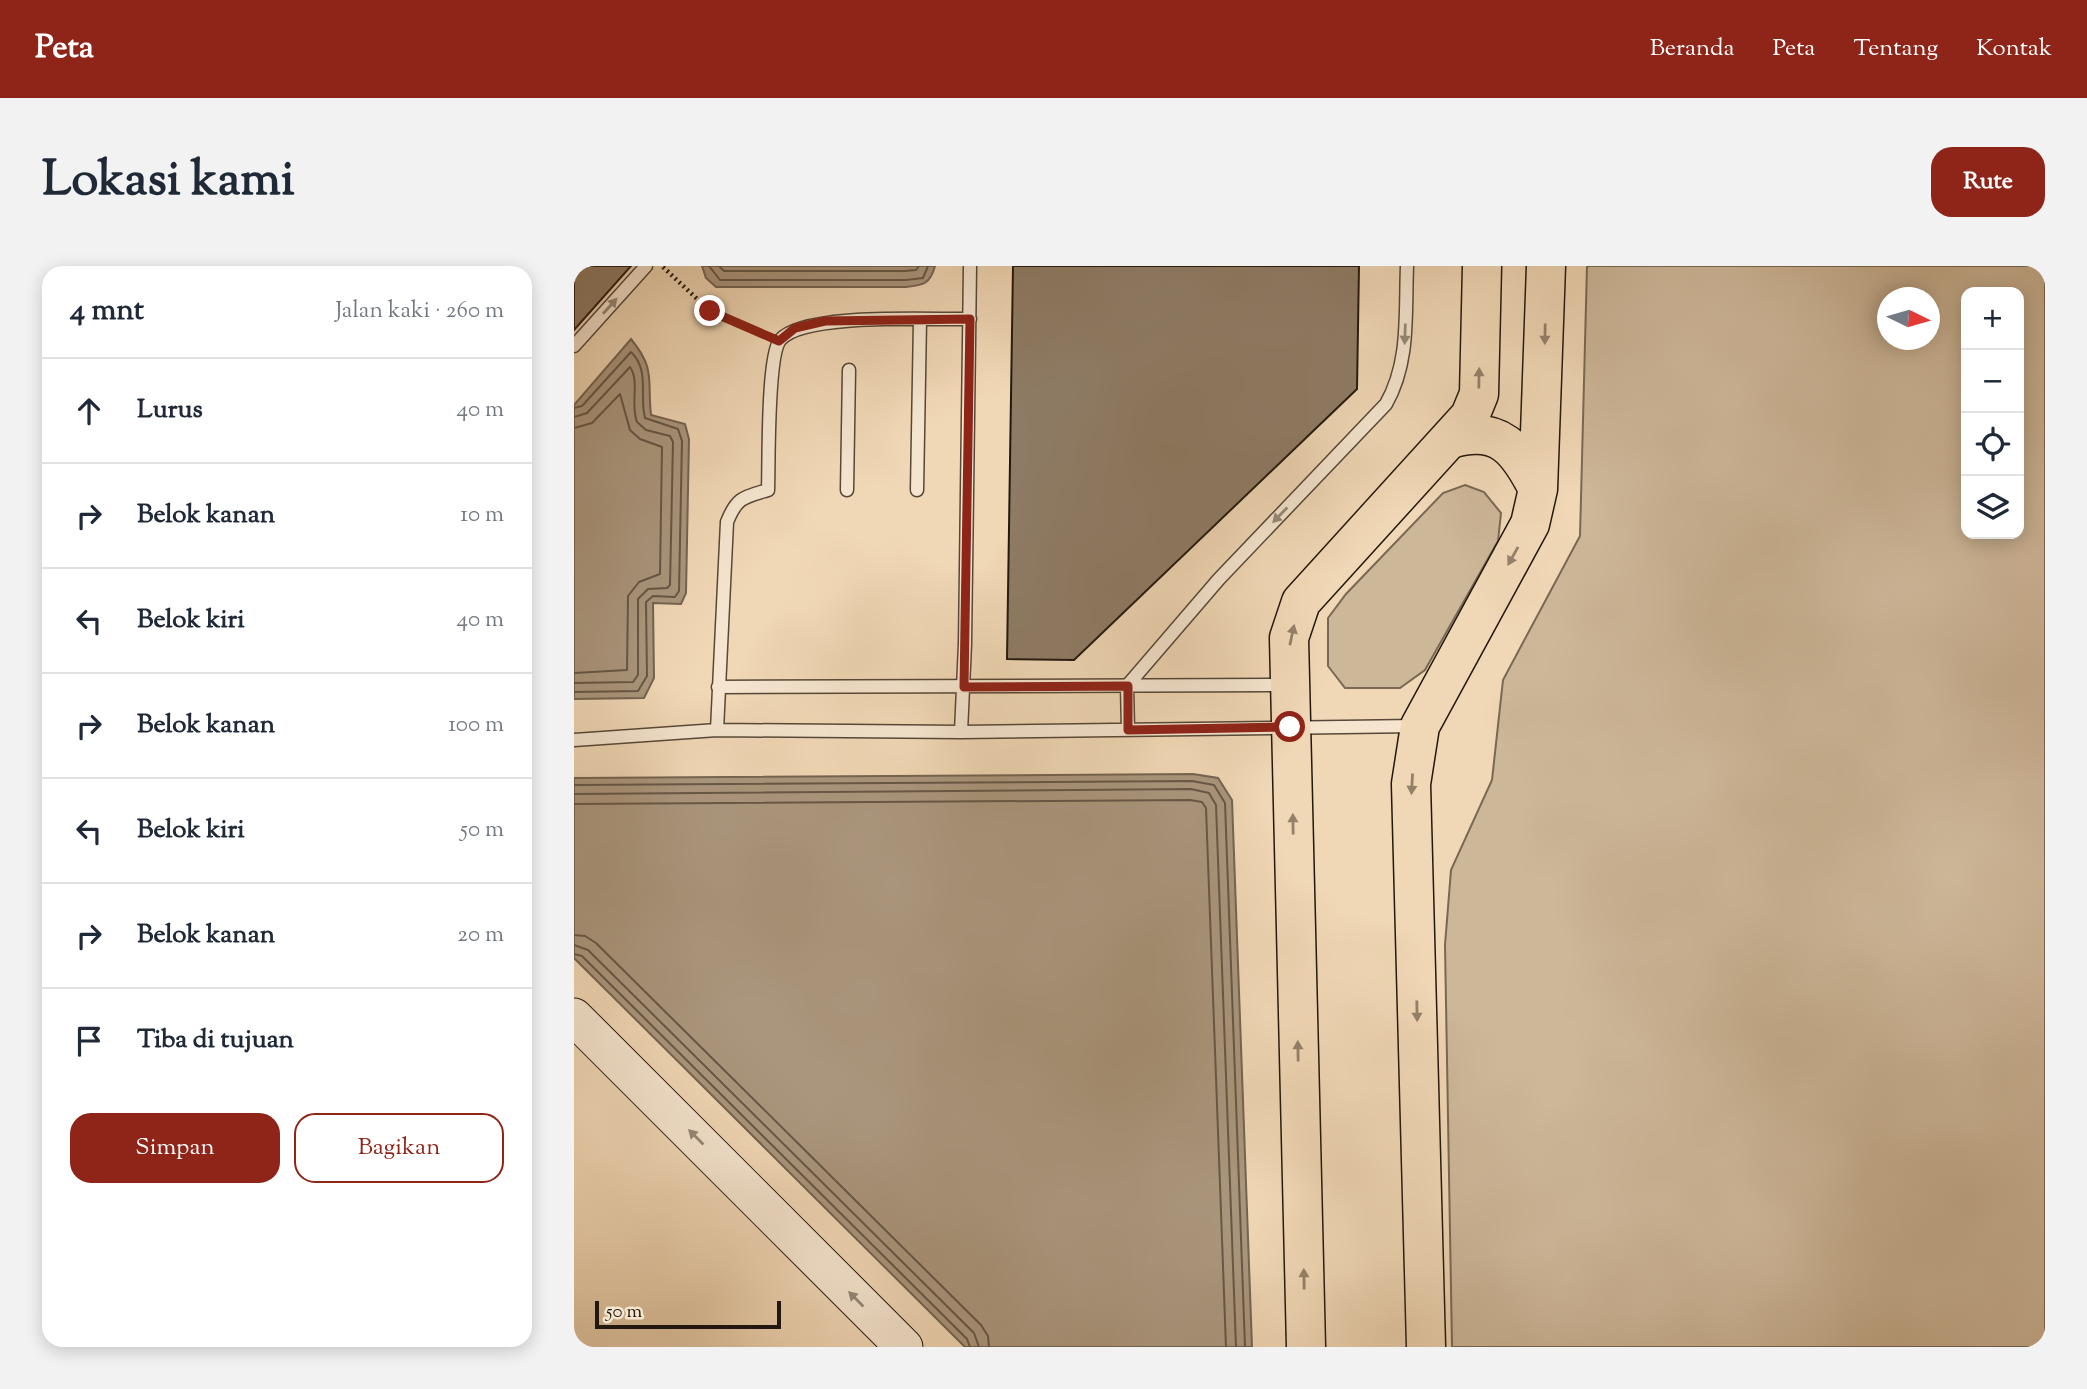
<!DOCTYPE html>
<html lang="id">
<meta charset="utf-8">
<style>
body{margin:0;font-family:"Sorts Mill Goudy",serif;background:#f2f2f3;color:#1f2937}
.controls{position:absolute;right:21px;top:21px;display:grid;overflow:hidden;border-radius:14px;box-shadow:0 4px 18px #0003}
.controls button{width:63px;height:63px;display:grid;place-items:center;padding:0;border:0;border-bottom:2px solid #e0e1e3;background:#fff;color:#1f2937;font:35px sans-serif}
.compass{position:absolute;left:1303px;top:21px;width:63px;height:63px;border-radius:50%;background:#fff;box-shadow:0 4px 18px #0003;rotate:95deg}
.scale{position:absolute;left:21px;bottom:18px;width:186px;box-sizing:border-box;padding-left:7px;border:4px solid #23180f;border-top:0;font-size:19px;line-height:24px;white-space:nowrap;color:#23180f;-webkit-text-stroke:5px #f5e5cf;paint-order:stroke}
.stop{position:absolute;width:21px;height:21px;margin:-16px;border:5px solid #8f2418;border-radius:50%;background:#fff}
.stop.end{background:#8f2418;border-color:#fff;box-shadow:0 2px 7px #0008}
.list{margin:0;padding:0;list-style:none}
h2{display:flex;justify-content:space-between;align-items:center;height:91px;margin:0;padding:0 28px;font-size:30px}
h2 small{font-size:23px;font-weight:400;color:#747a83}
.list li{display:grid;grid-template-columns:46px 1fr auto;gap:21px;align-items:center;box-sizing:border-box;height:105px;padding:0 28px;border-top:2px solid #e0e1e3}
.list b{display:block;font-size:26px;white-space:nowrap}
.list em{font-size:23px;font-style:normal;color:#747a83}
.actions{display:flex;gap:14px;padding:21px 28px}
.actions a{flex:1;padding:16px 0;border:2px solid #8f2418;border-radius:21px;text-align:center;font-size:24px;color:#8f2418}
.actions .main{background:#8f2418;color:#fff}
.icon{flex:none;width:38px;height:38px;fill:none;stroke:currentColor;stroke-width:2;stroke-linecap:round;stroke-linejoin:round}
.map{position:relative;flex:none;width:1471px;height:1081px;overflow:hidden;border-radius:21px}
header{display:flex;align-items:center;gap:42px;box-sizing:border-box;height:98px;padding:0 35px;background:#8f2418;color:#fff}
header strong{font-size:33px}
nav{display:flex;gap:38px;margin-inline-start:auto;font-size:24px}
.intro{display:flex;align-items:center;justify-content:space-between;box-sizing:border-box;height:168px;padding:0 42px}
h1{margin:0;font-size:49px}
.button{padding:18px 32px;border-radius:21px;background:#8f2418;color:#fff;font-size:24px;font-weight:700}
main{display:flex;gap:42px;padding:0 42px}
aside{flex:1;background:#fff;border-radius:21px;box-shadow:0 4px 18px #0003}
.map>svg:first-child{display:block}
</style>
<header>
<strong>Peta</strong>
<nav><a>Beranda</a><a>Peta</a><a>Tentang</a><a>Kontak</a></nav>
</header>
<div class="intro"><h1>Lokasi kami</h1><a class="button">Rute</a></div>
<main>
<aside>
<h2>4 mnt<small>Jalan kaki · 260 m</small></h2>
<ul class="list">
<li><svg class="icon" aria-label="ahead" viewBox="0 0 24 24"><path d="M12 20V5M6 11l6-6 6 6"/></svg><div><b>Lurus</b></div><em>40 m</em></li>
<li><svg class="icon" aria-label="right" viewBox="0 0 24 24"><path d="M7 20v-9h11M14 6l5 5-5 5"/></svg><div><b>Belok kanan</b></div><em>10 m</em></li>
<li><svg class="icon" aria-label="left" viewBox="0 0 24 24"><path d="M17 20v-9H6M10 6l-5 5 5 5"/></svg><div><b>Belok kiri</b></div><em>40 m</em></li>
<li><svg class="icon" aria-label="right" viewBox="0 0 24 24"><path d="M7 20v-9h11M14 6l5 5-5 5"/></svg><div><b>Belok kanan</b></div><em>100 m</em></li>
<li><svg class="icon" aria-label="left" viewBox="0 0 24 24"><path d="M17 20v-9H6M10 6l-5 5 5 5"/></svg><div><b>Belok kiri</b></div><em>50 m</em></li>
<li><svg class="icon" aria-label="right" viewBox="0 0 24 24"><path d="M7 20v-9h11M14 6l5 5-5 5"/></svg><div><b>Belok kanan</b></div><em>20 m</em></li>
<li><svg class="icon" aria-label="arrive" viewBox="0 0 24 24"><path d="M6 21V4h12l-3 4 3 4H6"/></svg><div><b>Tiba di tujuan</b></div></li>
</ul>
<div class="actions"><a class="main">Simpan</a><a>Bagikan</a></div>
</aside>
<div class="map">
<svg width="1471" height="1081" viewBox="0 0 1471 1081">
<rect width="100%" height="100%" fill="#f0d7b5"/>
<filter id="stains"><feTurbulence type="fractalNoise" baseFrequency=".00286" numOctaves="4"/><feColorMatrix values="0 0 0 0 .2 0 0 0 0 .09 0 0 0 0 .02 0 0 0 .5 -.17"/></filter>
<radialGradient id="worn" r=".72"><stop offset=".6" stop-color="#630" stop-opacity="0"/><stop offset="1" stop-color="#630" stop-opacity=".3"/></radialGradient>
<path fill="#cdb799" stroke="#786854" stroke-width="2" fill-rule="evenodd" d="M 1013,0 L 1471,0 L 1471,1081 L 878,1081 L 871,679 L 877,604 L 918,514 L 929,414 L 1006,270 ZM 1392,26 L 1445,26 L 1445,268 L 1392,268 ZM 1314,32 L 1356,32 L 1356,74 L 1314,74 Z
M 891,219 L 910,226 L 927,247 L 924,275 L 851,404 L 826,422 L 771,422 L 754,400 L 754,352 L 772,328 L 869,227 Z"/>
<path fill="#aa967d" stroke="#746451" stroke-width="2" d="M 128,0 L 361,0 C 356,18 350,19 332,21 L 142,21 L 132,12 Z
M 57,73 C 82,104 73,112 77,149 L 111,158 L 115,173 L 112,327 L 107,338 L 79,337 L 80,412 L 70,432 L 0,433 L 0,139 Z
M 619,508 L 644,512 L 658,534 L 678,1081 L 391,1081 L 0,692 L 0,512 Z"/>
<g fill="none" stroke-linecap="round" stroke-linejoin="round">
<path stroke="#665746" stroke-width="2" d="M 135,0 L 146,14 L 332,14 L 349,12 L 354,0
M 145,0 L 150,5 L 331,5 L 342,4 L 345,0
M 0,142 L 8,140 L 57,86 C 76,104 65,129 71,152 L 104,163 L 108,175 L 105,325 L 101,331 L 79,330 L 72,336 L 73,410 L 64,425 L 0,426
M 0,151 L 13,147 L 56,101 C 66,115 56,139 63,156 L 72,164 L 96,170 L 99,176 L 96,319 L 93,322 L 74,323 L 64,333 L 64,409 L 59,416 L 0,417
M 0,162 L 18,157 L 46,128 L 56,164 L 66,173 L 88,181 L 86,308 L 65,316 L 54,330 L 53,404 L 0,407
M 0,519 L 618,515 L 640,519 L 651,537 L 671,1081
M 0,528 L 617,523 L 635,527 L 642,539 L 662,1081
M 0,538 L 616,534 L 628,536 L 632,542 L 652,1081
M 0,669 L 11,670 L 22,677 L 407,1059 L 414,1070 L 415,1081
M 0,679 L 14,684 L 400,1067 L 405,1081
M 0,688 L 8,690 L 393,1073 L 396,1081"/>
</g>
<path fill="#8e7b65" stroke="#23180f" stroke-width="2" d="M 0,0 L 57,0 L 0,64 Z
M 439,0 L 785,0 L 783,123 L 500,394 L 433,393 Z"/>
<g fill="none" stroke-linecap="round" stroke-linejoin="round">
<g stroke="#564838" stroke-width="15">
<path id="lane" d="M 0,80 L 72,0
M 273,224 L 275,104
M 343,224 L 346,54
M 144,421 L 712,419
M 143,464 L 153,256 C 163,231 170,231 194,224 C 195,197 193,91 206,74 C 229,46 358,54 396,53
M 554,464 L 553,420 L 645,313 L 812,138 C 836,96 831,48 833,0
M 387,466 L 391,378 L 396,0
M 0,474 L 143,464 L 387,466 L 842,460"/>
</g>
<g stroke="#23180f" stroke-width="39">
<path id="secondary" d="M 0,751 L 330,1081"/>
</g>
<g stroke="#23180f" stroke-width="41">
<path id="highway" d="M 877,173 C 926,158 944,184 964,223
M 732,1081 L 715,372 L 727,336 L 896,150 L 905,128 L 908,0
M 852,1081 L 837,518 L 846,460 L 956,258 L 964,223 L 972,0"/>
</g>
<path stroke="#23180f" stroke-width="4.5" stroke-dasharray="2 3.5" stroke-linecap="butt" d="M 89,1 L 136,45 L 192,69"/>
<use href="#lane" stroke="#f5e5cf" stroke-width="12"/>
<use href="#secondary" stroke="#f5e5cf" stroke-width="37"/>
<use href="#highway" stroke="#f0d7b5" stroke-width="38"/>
</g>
<defs><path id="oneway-solid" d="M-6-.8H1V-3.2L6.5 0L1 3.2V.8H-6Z" transform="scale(1.75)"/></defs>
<g fill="#968979">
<use href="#oneway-solid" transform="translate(36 40) rotate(-48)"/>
<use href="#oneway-solid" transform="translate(831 68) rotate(92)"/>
<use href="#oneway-solid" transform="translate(706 249) rotate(134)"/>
<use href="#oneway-solid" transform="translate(122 871) rotate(-135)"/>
<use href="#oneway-solid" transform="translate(282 1033) rotate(-135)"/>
</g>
<g fill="#94816a">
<use href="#oneway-solid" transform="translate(971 68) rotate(91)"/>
<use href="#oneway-solid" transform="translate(905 112) rotate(-89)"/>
<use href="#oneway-solid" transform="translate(939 290) rotate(119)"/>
<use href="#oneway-solid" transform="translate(718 369) rotate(-78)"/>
<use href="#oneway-solid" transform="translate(838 518) rotate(93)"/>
<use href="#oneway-solid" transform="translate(719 558) rotate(-91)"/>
<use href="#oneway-solid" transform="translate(843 745) rotate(89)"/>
<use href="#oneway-solid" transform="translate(724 785) rotate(-91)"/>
<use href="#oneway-solid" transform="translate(730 1013) rotate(-91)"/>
</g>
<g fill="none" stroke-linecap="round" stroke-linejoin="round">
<path stroke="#8f2418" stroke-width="9" d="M 136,45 L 205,75 L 221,62 L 251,55 L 396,53 L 390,421 L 554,420 L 554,464 L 716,461"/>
</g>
<rect width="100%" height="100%" filter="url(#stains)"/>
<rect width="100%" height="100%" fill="url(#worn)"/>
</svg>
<div class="controls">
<button>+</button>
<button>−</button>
<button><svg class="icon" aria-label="locate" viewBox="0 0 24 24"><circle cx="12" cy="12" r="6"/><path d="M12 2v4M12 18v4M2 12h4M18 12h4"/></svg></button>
<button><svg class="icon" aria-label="layers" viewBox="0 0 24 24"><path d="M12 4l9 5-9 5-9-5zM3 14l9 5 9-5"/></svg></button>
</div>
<svg class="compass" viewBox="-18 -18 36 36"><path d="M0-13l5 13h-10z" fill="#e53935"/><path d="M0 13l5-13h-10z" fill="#747a83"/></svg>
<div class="scale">50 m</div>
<div class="stop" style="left:716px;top:461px"></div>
<div class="stop end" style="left:136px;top:45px"></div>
</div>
</main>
